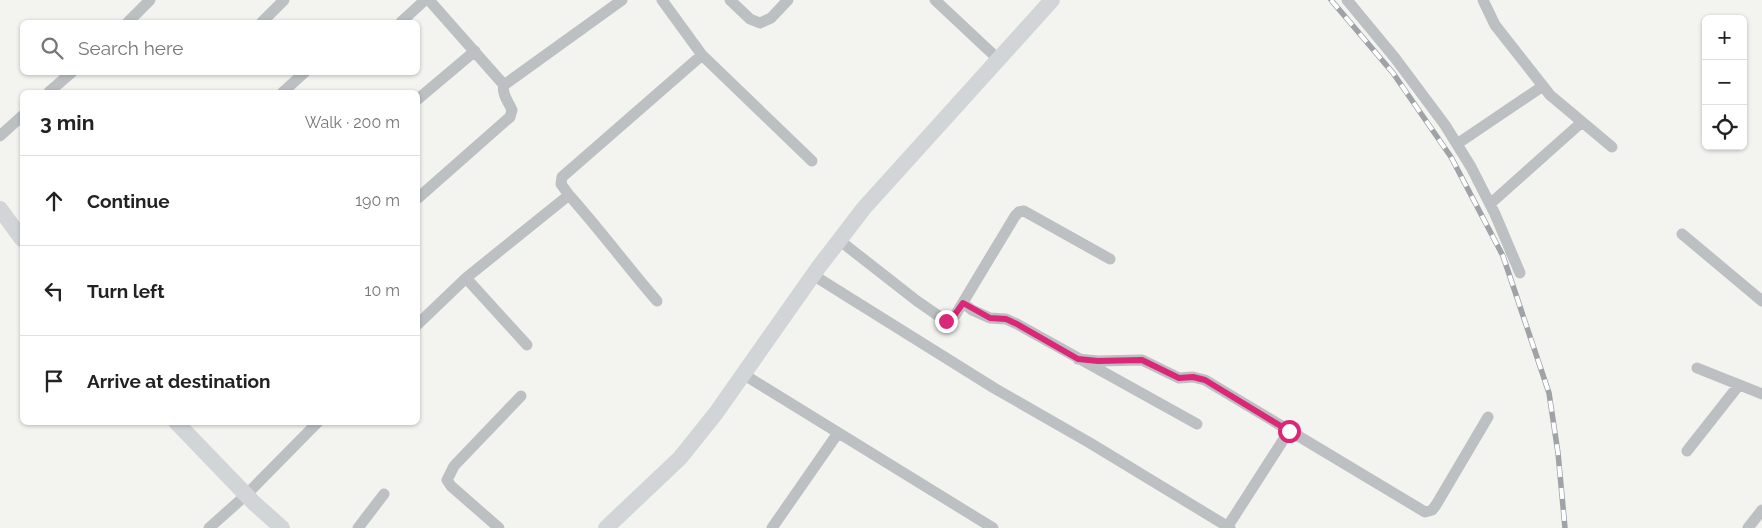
<!DOCTYPE html>
<meta charset="utf-8">
<style>
body{margin:0;font-family:Raleway,sans-serif;background:#f6f6f6;color:#222}
.controls{position:absolute;right:15px;top:15px;display:grid;overflow:hidden;border-radius:8px;box-shadow:0 1px 4px #0004}
.controls button{width:45px;height:45px;display:grid;place-items:center;padding:0;border:0;border-bottom:1px solid #e0e0e0;background:#fff;color:#222;font:25px sans-serif}
.stop{position:absolute;width:15px;height:15px;margin:-11px;border:4px solid #db2777;border-radius:50%;background:#fff}
.stop.end{background:#db2777;border-color:#fff;box-shadow:0 1px 5px #0008}
.list{margin:0;padding:0;list-style:none}
h2{display:flex;justify-content:space-between;align-items:center;height:65px;margin:0;padding:0 20px;font-size:21px}
h2 small{font-size:16px;font-weight:400;color:#767676}
.list li{display:grid;grid-template-columns:32px 1fr auto;gap:15px;align-items:center;box-sizing:border-box;height:90px;padding:0 20px;border-top:1px solid #e0e0e0}
.list b{display:block;font-size:19px;white-space:nowrap}
.list em{font-size:16px;font-style:normal;color:#767676}
.icon{flex:none;width:28px;height:28px;fill:none;stroke:currentColor;stroke-width:2;stroke-linecap:round;stroke-linejoin:round}
.map{position:relative;flex:none;width:1762px;height:528px;overflow:hidden}
.search{position:absolute;background:#fff;box-shadow:0 1px 4px #0004;left:20px;top:20px;width:400px;height:55px;display:flex;align-items:center;gap:12px;box-sizing:border-box;padding:0 18px;border-radius:8px;color:#767676;font-size:19px}
.panel{position:absolute;background:#fff;box-shadow:0 1px 4px #0004;left:20px;top:90px;width:400px;height:335px;border-radius:8px}
.map>svg:first-child{display:block}
</style>
<div class="map">
<svg width="1762" height="528" viewBox="0 0 1762 528">
<rect width="100%" height="100%" fill="#f3f3f0"/>
<g fill="none" stroke-linecap="round" stroke-linejoin="round">
<path stroke="#bdc0c3" stroke-width="11" d="M 429,0 L 504,85
M 662,0 L 702,55 L 812,161
M 730,0 L 750,19 L 760,23 L 771,18 L 788,0
M 935,0 L 998,59
M 1347,0 L 1395,58 L 1445,125 L 1471,167 L 1495,214 L 1520,273
M 1483,0 L 1495,25 L 1550,95 L 1612,147
M 128,22 L 150,0
M 262,22 L 284,0
M 401,22 L 425,0
M 49,92 L 72,72
M 283,92 L 305,72
M 418,99 L 475,51
M 0,136 L 22,116
M 1457,144 L 1543,86
M 569,195 C 600,230 627,266 657,301
M 418,198 L 510,117 L 512,110 C 509,103 501,93 504,85 L 622,0
M 1490,204 L 1582,122
M 1682,234 L 1762,301
M 839,240 L 917,301 L 946,321 L 951,320 L 956,314 L 1015,216 L 1019,212 L 1024,211 L 1110,259
M 813,275 L 994,388 L 1090,443 L 1230,528
M 466,278 L 527,345
M 963,303 L 972,310 L 990,318 L 1006,319 L 1017,324 L 1197,424
M 418,324 L 466,278 L 569,195 L 561,184 L 562,177 L 702,55
M 1078,359 L 1098,361 L 1142,360 L 1179,378 L 1193,377 L 1205,380 L 1425,512 L 1432,510 L 1436,505 L 1488,417
M 1697,368 L 1762,394
M 743,374 L 993,528
M 1687,451 L 1739,385
M 1228,526 L 1289,431
M 209,528 L 246,495 L 318,422
M 358,528 L 384,494
M 499,528 L 451,486 L 447,480 L 454,466 L 521,396
M 772,528 L 838,433
M 1748,528 L 1762,510"/>
<path stroke="#d1d5d8" stroke-width="16" d="M 0,209 L 22,239
M 176,422 L 254,503 L 282,528
M 606,528 L 680,458 L 716,413 L 818,268 L 864,208 L 1052,0"/>
<g stroke="#9fa3a8" stroke-width="5.5">
<path id="rail" d="M 1331,0 L 1393,73 L 1451,157 L 1503,256 L 1549,393 L 1558,453 L 1565,528"/>
</g>
<use href="#rail" stroke="#fff" stroke-width="4" stroke-dasharray="11" stroke-linecap="butt"/>
</g>
<g fill="none" stroke-linecap="round" stroke-linejoin="round">
<path stroke="#db2777" stroke-width="6" d="M 946,321 L 951,320 L 963,303 L 990,318 L 1006,319 L 1017,324 L 1078,359 L 1098,361 L 1142,360 L 1179,378 L 1193,377 L 1205,380 L 1289,431"/>
</g>
</svg>
<div class="controls">
<button>+</button>
<button>−</button>
<button><svg class="icon" aria-label="locate" viewBox="0 0 24 24"><circle cx="12" cy="12" r="6"/><path d="M12 2v4M12 18v4M2 12h4M18 12h4"/></svg></button>
</div>
<div class="stop" style="left:1289px;top:431px"></div>
<div class="stop end" style="left:946px;top:321px"></div>
<div class="search"><svg class="icon" aria-label="search" viewBox="0 0 24 24"><circle cx="10" cy="10" r="6"/><path d="M15 15l6 6"/></svg>Search here</div>
<section class="panel">
<h2>3 min<small>Walk · 200 m</small></h2>
<ul class="list">
<li><svg class="icon" aria-label="ahead" viewBox="0 0 24 24"><path d="M12 20V5M6 11l6-6 6 6"/></svg><div><b>Continue</b></div><em>190 m</em></li>
<li><svg class="icon" aria-label="left" viewBox="0 0 24 24"><path d="M17 20v-9H6M10 6l-5 5 5 5"/></svg><div><b>Turn left</b></div><em>10 m</em></li>
<li><svg class="icon" aria-label="arrive" viewBox="0 0 24 24"><path d="M6 21V4h12l-3 4 3 4H6"/></svg><div><b>Arrive at destination</b></div></li>
</ul>
</section>
</div>
